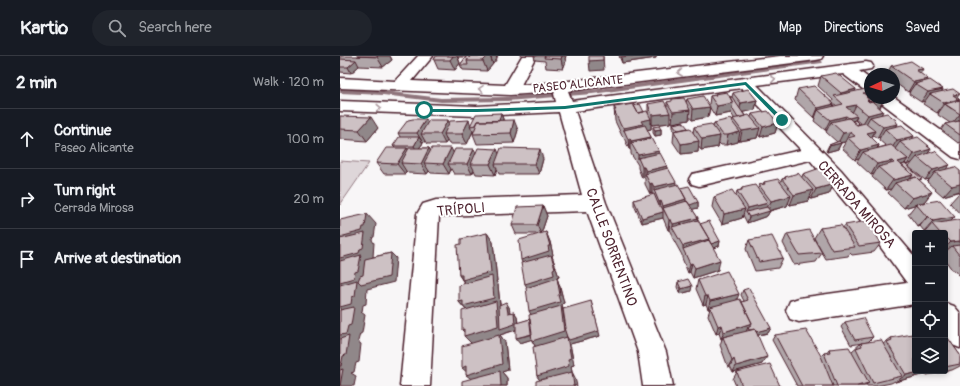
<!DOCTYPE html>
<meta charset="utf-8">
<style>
body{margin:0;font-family:Pangolin,sans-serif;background:#20242c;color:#f1f3f6}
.controls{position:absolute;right:12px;bottom:12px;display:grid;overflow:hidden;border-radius:4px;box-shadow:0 2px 6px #0003}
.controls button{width:36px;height:36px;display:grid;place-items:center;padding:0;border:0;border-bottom:1px solid #363941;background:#171b24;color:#f1f3f6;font:20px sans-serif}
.compass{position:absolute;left:524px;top:12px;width:36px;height:36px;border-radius:50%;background:#171b24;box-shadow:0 2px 6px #0003;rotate:266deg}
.stop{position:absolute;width:12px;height:12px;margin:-9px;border:3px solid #0f766e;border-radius:50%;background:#fff}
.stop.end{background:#0f766e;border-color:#fff;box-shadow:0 1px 4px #0008}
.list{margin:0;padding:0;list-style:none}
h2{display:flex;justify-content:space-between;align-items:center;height:52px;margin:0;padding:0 16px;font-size:17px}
h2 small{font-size:13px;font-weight:400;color:#9ea1a6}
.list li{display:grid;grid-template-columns:26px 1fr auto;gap:12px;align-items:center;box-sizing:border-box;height:60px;padding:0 16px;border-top:1px solid #363941}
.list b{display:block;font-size:15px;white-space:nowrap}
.list p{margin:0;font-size:13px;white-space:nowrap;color:#9ea1a6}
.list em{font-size:13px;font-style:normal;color:#9ea1a6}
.icon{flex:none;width:22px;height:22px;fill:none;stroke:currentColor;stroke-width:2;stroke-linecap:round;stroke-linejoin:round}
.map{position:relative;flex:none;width:620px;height:330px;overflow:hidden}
header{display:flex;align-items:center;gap:24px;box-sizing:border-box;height:56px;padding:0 20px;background:#171b24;border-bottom:1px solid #363941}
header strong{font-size:19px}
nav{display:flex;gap:22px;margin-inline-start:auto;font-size:14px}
.search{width:280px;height:36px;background:#20242c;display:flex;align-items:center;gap:10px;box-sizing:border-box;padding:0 14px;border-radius:22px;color:#9ea1a6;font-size:15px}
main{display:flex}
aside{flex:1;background:#171b24}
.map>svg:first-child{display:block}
</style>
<header>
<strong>Kartio</strong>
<div class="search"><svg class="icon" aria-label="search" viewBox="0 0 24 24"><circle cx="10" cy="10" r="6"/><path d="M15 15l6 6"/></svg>Search here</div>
<nav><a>Map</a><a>Directions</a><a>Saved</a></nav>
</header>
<main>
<aside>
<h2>2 min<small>Walk · 120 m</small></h2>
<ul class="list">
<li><svg class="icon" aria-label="ahead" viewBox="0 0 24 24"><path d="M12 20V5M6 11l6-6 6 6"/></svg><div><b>Continue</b><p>Paseo Alicante</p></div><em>100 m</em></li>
<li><svg class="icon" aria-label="right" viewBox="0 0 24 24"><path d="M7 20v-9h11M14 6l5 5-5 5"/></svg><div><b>Turn right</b><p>Cerrada Mirosa</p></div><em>20 m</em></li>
<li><svg class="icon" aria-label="arrive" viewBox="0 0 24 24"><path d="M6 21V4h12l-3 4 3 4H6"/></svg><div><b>Arrive at destination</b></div></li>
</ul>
</aside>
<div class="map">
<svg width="620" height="330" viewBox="0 0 620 330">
<rect width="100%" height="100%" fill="#f8f6f7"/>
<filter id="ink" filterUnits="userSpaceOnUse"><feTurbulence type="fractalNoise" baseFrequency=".025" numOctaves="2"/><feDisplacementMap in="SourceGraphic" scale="8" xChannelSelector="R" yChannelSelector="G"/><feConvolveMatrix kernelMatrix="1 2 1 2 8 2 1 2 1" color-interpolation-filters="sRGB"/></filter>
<g filter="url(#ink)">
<path fill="#ded6d9" stroke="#947a82" d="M 0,105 L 29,107 L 0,149 Z"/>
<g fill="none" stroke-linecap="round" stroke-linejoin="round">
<path fill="#8f747b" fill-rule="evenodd" d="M 480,4 L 483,6 L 482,7 L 252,38 L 167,45 L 101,46 L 43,39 L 0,37 L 0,33 L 43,35 L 101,42 L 167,41 L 252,34 Z"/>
<g stroke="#4a1f2b" stroke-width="3">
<path id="minor" d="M 78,0 L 93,0 L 72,25 L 165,29 L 182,0 L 196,0 L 181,29 L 221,26 L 440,0 L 483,0 L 481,3 L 476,4 L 228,35 L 232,45 L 526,6 L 531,7 L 533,10 L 531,13 L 519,15 L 530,23 L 530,36 L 524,34 L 503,18 L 417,29 L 501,114 L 575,201 L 575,248 L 459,266 L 450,263 L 446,254 L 450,245 L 459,242 L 567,227 L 528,174 L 470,104 L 359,130 L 352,128 L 349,123 L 352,118 L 461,94 L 402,32 L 235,55 L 266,147 L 326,296 L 333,330 L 303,330 L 298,296 L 247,155 L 99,160 L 90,330 L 60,330 L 77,158 L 83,148 L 96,144 L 242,139 L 219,56 L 137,60 L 0,55 L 0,45 L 137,50 L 216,46 L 214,38 L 215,36 L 170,39 L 0,32 L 0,22 L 55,25 Z
M 554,41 L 620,88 L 620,103 L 613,101 L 539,45 L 537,42 Z
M 605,247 L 614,250 L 620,257 L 620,292 L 610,288 L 605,281 Z"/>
</g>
<use href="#minor" fill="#fff" fill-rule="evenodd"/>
</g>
<path fill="#b0a6a9" stroke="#4a1f2b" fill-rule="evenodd" d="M 0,0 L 50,0 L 52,4 L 43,11 L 19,10 L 11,17 L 0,16 Z
M 96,0 L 158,0 L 153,8 L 147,15 L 123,14 L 120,9 L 126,1 L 118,1 L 120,7 L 115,14 L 98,13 L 94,4 Z
M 194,0 L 226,0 L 225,3 L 226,5 L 223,13 L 206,12 L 205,5 L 195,4 Z
M 279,0 L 316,0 L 316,2 L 282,7 Z
M 551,10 L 580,17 L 587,25 L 603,33 L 602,35 L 617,42 L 620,44 L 620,86 L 618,87 L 601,74 L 605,68 L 610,67 L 598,59 L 599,56 L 597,57 L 583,48 L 585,45 L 581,46 L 569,38 L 570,35 L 568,36 L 554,26 L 554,18 L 547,18 Z
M 481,20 L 516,33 L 515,35 L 530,42 L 544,42 L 540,52 L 542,58 L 556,65 L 557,70 L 574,80 L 572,83 L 588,91 L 591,93 L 588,97 L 606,113 L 620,115 L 620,135 L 603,140 L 587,126 L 590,123 L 585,124 L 569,111 L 572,107 L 567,109 L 565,107 L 565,108 L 581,126 L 592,136 L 584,146 L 564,152 L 548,137 L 551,133 L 546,134 L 532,121 L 534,118 L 531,119 L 517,106 L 519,103 L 515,104 L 502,92 L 505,87 L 505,86 L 501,87 L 498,93 L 487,96 L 486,95 L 489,89 L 497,86 L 486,76 L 487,74 L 485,74 L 474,65 L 475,62 L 474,62 L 455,44 L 458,33 L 492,46 L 493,44 L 478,30 ZM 515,63 L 521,68 L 519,68 L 515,64 ZM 533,79 L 537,82 L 540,81 L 539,84 L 546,90 L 538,92 L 539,89 L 531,82 Z
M 393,37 L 417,44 L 415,54 L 403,56 L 405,60 L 411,61 L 412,58 L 438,67 L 435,77 L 420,81 L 418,78 L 417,82 L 400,85 L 399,83 L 398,86 L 386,89 L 381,89 L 379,87 L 378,91 L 361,94 L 358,90 L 358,96 L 341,98 L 333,86 L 334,75 L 333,73 L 333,68 L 348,72 L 353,77 L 354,71 L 373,71 L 374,67 L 392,66 L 393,63 L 394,62 L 391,57 L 375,60 L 370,52 L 368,61 L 352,64 L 349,60 L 349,64 L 332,67 L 330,63 L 330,67 L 312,69 L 311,66 L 311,73 L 307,74 L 311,81 L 311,83 L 319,95 L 318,97 L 335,129 L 358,146 L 358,152 L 352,153 L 358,162 L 357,165 L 360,168 L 380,185 L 379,190 L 373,192 L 378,214 L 353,222 L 350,216 L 348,217 L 342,202 L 342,199 L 332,181 L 332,177 L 330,174 L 328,174 L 323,162 L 302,167 L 294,149 L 294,144 L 313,139 L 312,137 L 310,138 L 305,128 L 305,123 L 304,121 L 302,122 L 298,112 L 298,109 L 291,98 L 291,95 L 290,93 L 289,93 L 285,84 L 284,82 L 282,80 L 275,65 L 274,51 L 294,50 L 308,58 L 308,48 L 327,50 L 327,46 L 346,47 L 347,43 L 369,49 L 370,40 L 375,39 L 375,38 L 392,41 Z
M 161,57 L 163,63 L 163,64 L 178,74 L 174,87 L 137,88 L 133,78 L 134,76 L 133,75 L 127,88 L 109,88 L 107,85 L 105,88 L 87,88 L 85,85 L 79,92 L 89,92 L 91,95 L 159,98 L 203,103 L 199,118 L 159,118 L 157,113 L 155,119 L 136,118 L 134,114 L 132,118 L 114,118 L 111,113 L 109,118 L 91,117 L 89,115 L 87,118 L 68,117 L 66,115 L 65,118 L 44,118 L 36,107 L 55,92 L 53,90 L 60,81 L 58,77 L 88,66 L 131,69 Z
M 0,60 L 38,72 L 27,85 L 0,83 Z
M 313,71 L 321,73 L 321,79 L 315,80 L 313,77 Z
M 463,118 L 494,128 L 489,138 L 471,143 L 470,142 L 468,145 L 450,149 L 448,147 L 447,150 L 430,155 L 427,160 L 407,167 L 403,159 L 402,162 L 382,168 L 372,151 L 374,141 L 396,139 L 397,135 L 401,134 L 402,132 L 418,133 L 419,129 L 423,128 L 424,126 L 440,127 L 442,123 L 444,123 L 445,121 L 462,121 Z
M 620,136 L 620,158 L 610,147 L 619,137 Z
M 576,148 L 610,166 L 620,166 L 620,219 L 619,219 L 615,214 L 613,215 L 605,204 L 605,196 L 606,195 L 605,195 L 605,177 L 584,177 L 586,175 L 584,175 L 580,170 L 578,171 L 568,158 Z
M 203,150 L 207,160 L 201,178 L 206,176 L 210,186 L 213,199 L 212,200 L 219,221 L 216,222 L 217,222 L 220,231 L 224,247 L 222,248 L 223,253 L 260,280 L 230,288 L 234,309 L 231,310 L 232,316 L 235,322 L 200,324 L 197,320 L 195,290 L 192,283 L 180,287 L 176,274 L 160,279 L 165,286 L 168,314 L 162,316 L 167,322 L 167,330 L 122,330 L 131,323 L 131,287 L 126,254 L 119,246 L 124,227 L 119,219 L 121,188 L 147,177 L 153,186 L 157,225 L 156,225 L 158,229 L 160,248 L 169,251 L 170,257 L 174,256 L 177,260 L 178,267 L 190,263 L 191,259 L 187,231 L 182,207 L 198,178 L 176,178 L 172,169 Z
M 505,169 L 541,187 L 534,196 L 512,199 L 510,197 L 508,200 L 486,203 L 474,182 L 480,172 L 503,172 Z
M 447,178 L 482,197 L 476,206 L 454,209 L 443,187 Z
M 409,184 L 443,202 L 438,212 L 415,215 L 406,193 Z
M 358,224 L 397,244 L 402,246 L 404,245 L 401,239 L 403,234 L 431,272 L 428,277 L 418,279 L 422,308 L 393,316 L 390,310 L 388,311 L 380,289 L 382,283 L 381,283 L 379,277 L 376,278 L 368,259 L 370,253 L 368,253 L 366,248 L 363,249 L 356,233 Z
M 338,226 L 351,235 L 340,238 L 337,231 Z
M 505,266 L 533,281 L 528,286 L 511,289 L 501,271 Z
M 605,278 L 620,299 L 620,310 L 612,314 L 587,319 L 585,317 L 582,319 L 555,326 L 555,325 L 551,327 L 536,330 L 457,330 L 432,284 L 435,279 L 481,300 L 484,297 L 486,297 L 489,293 L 512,295 L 521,287 L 543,288 L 551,282 L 574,282 L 575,281 L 575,315 L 605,315 Z
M 397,316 L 440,330 L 396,330 L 393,323 Z"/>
<path fill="#908789" stroke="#4a1f2b" d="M 38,0 L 50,0 L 52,4 L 43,11 L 37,1 Z
M 113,0 L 117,0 L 120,7 L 115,14 L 110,4 Z
M 148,0 L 150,0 L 153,8 L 147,15 L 143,5 Z
M 153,0 L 156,0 L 157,3 L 153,8 L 151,2 Z
M 222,0 L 226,0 L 225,3 L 226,5 L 223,13 L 221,3 Z
M 263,0 L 264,14 L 250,15 L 249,5 Z
M 289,0 L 316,0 L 316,2 L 282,7 L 281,1 Z
M 16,4 L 19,10 L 11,17 L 8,11 Z
M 583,13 L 577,23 L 576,14 Z
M 588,23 L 583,32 L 575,28 L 570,35 L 568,36 L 574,26 Z
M 516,33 L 512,43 L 498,43 L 501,37 Z
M 603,33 L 597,42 L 590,38 L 585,45 L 581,46 L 588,36 Z
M 530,36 L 530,42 L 522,54 L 522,55 L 526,45 L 523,37 Z
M 620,38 L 615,44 L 619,43 L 612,53 L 606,49 L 605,48 L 599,56 L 597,57 L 604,47 L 613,39 Z
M 545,42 L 539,52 L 529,55 L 534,44 Z
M 417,44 L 415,54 L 399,57 L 401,47 Z
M 393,47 L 391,57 L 375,60 L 377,50 Z
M 494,48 L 490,59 L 478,54 L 475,62 L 474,62 L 478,52 Z
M 516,49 L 511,59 L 506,51 Z
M 370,51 L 368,61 L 352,64 L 353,53 Z
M 350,54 L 349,64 L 332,67 L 333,56 Z
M 543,55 L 538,65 L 530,61 L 526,68 L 522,69 L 528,59 Z
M 161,57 L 163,63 L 160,74 L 158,68 Z
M 330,57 L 330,67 L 312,69 L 312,59 Z
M 620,58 L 620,63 L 617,67 L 612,68 Z
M 506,60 L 501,70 L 491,66 L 487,74 L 485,74 L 490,64 Z
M 517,60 L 512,70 L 509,62 Z
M 31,61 L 38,72 L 27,85 L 19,74 Z
M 299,62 L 311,63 L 311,73 L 303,75 L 284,75 L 284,72 Z
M 86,63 L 92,74 L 81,78 L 85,85 L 83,87 L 77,77 Z
M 108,64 L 113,74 L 104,78 L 107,85 L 105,88 L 100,78 Z
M 129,64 L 131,70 L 130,70 L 133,75 L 127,88 L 122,78 Z
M 174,64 L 178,74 L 174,87 L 171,77 Z
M 555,64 L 556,64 L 553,69 L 558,68 L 552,78 L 545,73 L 540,81 L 537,82 L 543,71 Z
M 438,67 L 435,77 L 420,81 L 423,71 Z
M 420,72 L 417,82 L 400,85 L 402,75 Z
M 321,73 L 321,79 L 315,80 L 315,74 Z
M 535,75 L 529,86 L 527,77 Z
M 400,76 L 398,86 L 386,89 L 388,79 Z
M 510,76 L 505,86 L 498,87 L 503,77 Z
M 380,80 L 378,91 L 361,94 L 362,83 Z
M 574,80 L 567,90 L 560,86 L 555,93 L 551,94 L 557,84 Z
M 79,81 L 83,87 L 77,95 L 74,90 Z
M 311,81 L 311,91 L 291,88 L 291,85 Z
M 290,82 L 290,93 L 289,93 L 288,83 Z
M 359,85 L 358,96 L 341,98 L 341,88 Z
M 501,87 L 498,93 L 487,96 L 489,90 Z
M 539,89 L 533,99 L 523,96 L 519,103 L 515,104 L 521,94 Z
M 587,90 L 589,90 L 585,95 L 591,93 L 584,103 L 577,101 L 572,107 L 567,109 L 574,98 Z
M 67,92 L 74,102 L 61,107 L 66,115 L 65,118 L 57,108 Z
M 89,92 L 95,103 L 84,107 L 89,115 L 87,118 L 81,108 Z
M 111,92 L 116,102 L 108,108 L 111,113 L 109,118 L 103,108 Z
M 134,93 L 139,103 L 131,108 L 134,114 L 132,118 L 127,108 Z
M 157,93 L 161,103 L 155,108 L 157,113 L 155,119 L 150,108 Z
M 200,93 L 203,103 L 199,118 L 195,108 Z
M 319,95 L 318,105 L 298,103 L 298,99 Z
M 568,103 L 560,114 L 558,106 Z
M 552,105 L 545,115 L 538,111 L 534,118 L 531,119 L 537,108 Z
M 610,109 L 601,119 L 595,116 L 590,123 L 585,124 L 593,114 Z
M 327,110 L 326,120 L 306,120 L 306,115 Z
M 302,111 L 304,111 L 304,121 L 302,122 Z
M 573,119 L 569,125 L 555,127 L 551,133 L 546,134 L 553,124 Z
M 336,126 L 335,136 L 314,135 L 314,131 Z
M 620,126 L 620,135 L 603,140 L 612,130 Z
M 312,127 L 312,137 L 310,138 L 310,128 Z
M 494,128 L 489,138 L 471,143 L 476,133 Z
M 473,134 L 468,145 L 450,149 L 454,139 Z
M 592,136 L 584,146 L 564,152 L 572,142 Z
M 451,140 L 447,150 L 428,155 L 431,145 Z
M 346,143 L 358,146 L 358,152 L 327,160 L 323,152 L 323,150 Z
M 321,145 L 320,155 L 319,156 L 319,146 Z
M 428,147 L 425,156 L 430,155 L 427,160 L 407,167 L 409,161 L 406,156 L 408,152 Z
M 203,150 L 207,160 L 201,178 L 197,169 Z
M 405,153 L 402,162 L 382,168 L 384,158 Z
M 323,156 L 323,162 L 302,167 L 302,162 Z
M 27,158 L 36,168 L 34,181 L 33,181 L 32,184 L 34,187 L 33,201 L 51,197 L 56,202 L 54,226 L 27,233 L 26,248 L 23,249 L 22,256 L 21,256 L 25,259 L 22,277 L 20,278 L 18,285 L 18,286 L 21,288 L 19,306 L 16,307 L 14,316 L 11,317 L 16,320 L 14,330 L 0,330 L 0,181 Z
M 588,160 L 580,170 L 578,171 L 587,161 Z
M 615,161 L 605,171 L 592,168 L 586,175 L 584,175 L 593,165 Z
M 358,162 L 356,172 L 333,172 L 333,168 Z
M 329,164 L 331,164 L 330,174 L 328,174 Z
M 206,176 L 210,186 L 213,199 L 212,200 L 219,221 L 216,222 L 217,228 L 190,236 L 185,228 L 185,213 L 181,204 Z
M 147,177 L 153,186 L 157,225 L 156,225 L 158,229 L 160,250 L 163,272 L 174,256 L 177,260 L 178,273 L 160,279 L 165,286 L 168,314 L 162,316 L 167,322 L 167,330 L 161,330 L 134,325 L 126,319 L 129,318 L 122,312 L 131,287 L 124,280 L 127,279 L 122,274 L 130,258 L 119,246 L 129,233 L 119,219 Z
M 369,183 L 367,192 L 343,193 L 343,190 Z
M 380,185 L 379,190 L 367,194 L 368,189 Z
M 620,185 L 620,192 L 612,190 L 606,195 L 605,195 L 605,192 L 611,186 Z
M 380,204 L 378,214 L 353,222 L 355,212 Z
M 352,207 L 350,216 L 348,217 L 350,208 Z
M 217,222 L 220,231 L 224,247 L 222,248 L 227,282 L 197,293 L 192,285 L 194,264 L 189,255 L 218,239 Z
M 352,230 L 351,235 L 340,238 L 341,233 Z
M 399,238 L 396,246 L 370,251 L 370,253 L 368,253 L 370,245 Z
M 365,240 L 368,240 L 366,248 L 363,249 Z
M 251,245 L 260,280 L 230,288 L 234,309 L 231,310 L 232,316 L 235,322 L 237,330 L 201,326 L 197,320 L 228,303 L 227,281 Z
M 166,246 L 169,251 L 171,262 L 168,257 Z
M 412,267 L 409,273 L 408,271 L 406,276 L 383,281 L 382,283 L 381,283 L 384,276 Z
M 382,269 L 379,277 L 376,278 L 378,270 Z
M 431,272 L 428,277 L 408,281 L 410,277 Z
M 194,278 L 196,282 L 180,287 L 176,282 Z
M 427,301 L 422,308 L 393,316 L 396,310 Z
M 394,303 L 390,310 L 388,311 L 392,304 Z
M 584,315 L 589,315 L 582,319 L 555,326 L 566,319 Z
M 529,327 L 524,330 L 517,330 Z"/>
<path fill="#cdc1c4" stroke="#4a1f2b" d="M 17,0 L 38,0 L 37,1 Z
M 96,0 L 113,0 L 110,4 L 94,4 Z
M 127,0 L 130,0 L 127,5 L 128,9 L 120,9 Z
M 130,0 L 148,0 L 143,5 L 127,5 Z
M 204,0 L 222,0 L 221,3 L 204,2 L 205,0 Z
M 249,0 L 263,0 L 263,4 L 249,5 Z
M 0,3 L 16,4 L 8,11 L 0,11 Z
M 571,5 L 583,13 L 576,14 L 588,23 L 574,26 L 551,10 Z
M 496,17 L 516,33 L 501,37 L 481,20 Z
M 590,24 L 603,33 L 588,36 L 575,28 Z
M 474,30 L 494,48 L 478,52 L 458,33 Z
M 530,32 L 530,36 L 523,37 L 528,41 L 526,41 L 529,44 L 527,44 L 529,46 L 532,45 L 543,55 L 528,59 L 516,49 L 506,51 L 517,60 L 509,62 L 517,69 L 525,67 L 535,75 L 527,77 L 539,89 L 521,94 L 508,82 L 515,80 L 510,76 L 503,77 L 491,66 L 509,62 L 506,60 L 490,64 L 478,54 L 503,48 L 494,40 Z
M 408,33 L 417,44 L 401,47 L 393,37 Z
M 613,33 L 620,38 L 613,39 L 619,43 L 604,47 L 590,38 Z
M 387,36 L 393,47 L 377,50 L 370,40 L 376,39 L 375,38 Z
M 530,39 L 530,42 L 532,42 L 534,45 L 528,45 L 529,44 L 527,42 L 528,41 L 527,40 Z
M 363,40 L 370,51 L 353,53 L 347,43 Z
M 390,41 L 392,41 L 405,60 L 398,62 L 392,52 L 393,47 Z
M 344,42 L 350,54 L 333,56 L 327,46 L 332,45 L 332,43 Z
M 532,42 L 545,42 L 534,44 Z
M 620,44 L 620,58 L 605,48 Z
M 324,45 L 330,57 L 312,59 L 308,48 Z
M 293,48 L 298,57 L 307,55 L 311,63 L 301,65 L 303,68 L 284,72 L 281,70 L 274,54 L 276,54 L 274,51 Z
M 300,48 L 304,56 L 298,57 L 294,50 Z
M 428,55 L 438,67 L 423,71 L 412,58 Z
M 161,57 L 159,65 L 138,65 L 136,69 L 130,70 L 136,58 Z
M 547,57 L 556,64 L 555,64 L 558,68 L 543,71 L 530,61 Z
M 409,59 L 420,72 L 402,75 L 393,63 Z
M 0,60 L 31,61 L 19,74 L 0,73 Z
M 73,63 L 86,63 L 77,77 L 58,77 L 68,64 Z
M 390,63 L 400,76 L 388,79 L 383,79 L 374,67 Z
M 89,64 L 108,64 L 100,78 L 81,78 Z
M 129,64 L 122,78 L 104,78 L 110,65 Z
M 174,64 L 171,77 L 133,78 L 138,65 Z
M 515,64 L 519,68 L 517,69 L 512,65 Z
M 619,65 L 620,66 L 620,79 L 605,68 Z
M 343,66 L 348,72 L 338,74 L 333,68 Z
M 371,68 L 380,80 L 362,83 L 354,71 Z
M 305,69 L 311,81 L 291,85 L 290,82 L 288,83 L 284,74 Z
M 562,69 L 574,80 L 557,84 L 545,73 Z
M 319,70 L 321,73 L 315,74 L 313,71 Z
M 350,72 L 359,85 L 341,88 L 334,75 Z
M 59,81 L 79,81 L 74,90 L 53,90 Z
M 578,81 L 589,90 L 587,90 L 591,93 L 574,98 L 560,86 Z
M 312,82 L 319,95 L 298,99 L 291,87 Z
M 499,85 L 501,87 L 489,90 L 489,89 Z
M 551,89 L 568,103 L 558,106 L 573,119 L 553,124 L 538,111 L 554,107 L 552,105 L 537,108 L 523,96 Z
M 46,92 L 67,92 L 57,108 L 36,107 Z
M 69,92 L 89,92 L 81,108 L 61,107 Z
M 92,92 L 111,92 L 103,108 L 84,107 Z
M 138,92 L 157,93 L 150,108 L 131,108 Z
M 161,92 L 200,93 L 195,108 L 155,108 Z
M 115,93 L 134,93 L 127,108 L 108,108 Z
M 595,95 L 610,109 L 593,114 L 577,101 Z
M 320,97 L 327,110 L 306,115 L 304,111 L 302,111 L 298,102 Z
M 565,108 L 582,123 L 579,124 L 576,121 L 570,123 L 573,119 L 561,109 Z
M 615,111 L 620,115 L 620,128 L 612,130 L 595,116 Z
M 328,112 L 336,126 L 314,131 L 312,127 L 310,128 L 305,118 Z
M 480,112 L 494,128 L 476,133 L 463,118 Z
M 458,117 L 473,134 L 454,139 L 442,123 L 446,122 L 445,121 Z
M 576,121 L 592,136 L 572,142 L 555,127 Z
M 438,123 L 451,140 L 431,145 L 419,129 L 425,128 L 424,126 Z
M 338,128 L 346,143 L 323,150 L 321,145 L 319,146 L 314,134 Z
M 415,129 L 428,147 L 408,152 L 397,135 L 402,134 L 402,132 Z
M 349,130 L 358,146 L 350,149 L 347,145 L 346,146 L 346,143 L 340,132 Z
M 392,134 L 405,153 L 384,158 L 374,141 Z
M 314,138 L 319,150 L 321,150 L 323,154 L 323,156 L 302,162 L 294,144 Z
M 600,144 L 615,161 L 593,165 L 588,160 L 587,161 L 576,148 Z
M 347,145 L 358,162 L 333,168 L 331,164 L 329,164 L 323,152 Z
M 203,150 L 197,169 L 172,169 L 177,151 Z
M 427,151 L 430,155 L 409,161 L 406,156 Z
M 27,158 L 25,171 L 23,171 L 22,175 L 0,181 L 0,164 Z
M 358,164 L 369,183 L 343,190 L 332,171 Z
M 618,164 L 620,166 L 620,185 L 611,186 L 607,182 L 605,182 L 605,177 L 600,177 L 592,168 Z
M 369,165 L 380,185 L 371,188 L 369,184 L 368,185 L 369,183 L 360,168 Z
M 527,165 L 541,187 L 519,190 L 505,169 Z
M 501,169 L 515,191 L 492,194 L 480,172 Z
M 469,174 L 482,197 L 459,199 L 447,178 Z
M 206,176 L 210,190 L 208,190 L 209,195 L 181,204 L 179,184 Z
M 25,177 L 23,192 L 20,193 L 19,197 L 0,202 L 0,183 Z
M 147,177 L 151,216 L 122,224 L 122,219 L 119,219 L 117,189 L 121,188 L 121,183 Z
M 432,180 L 443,202 L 419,206 L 409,184 Z
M 369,184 L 380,204 L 355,212 L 352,207 L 350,208 L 343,193 Z
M 620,189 L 620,200 L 612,190 Z
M 51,197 L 49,221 L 21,228 L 18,225 L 20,220 L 23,219 L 25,203 Z
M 21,199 L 18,215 L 15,216 L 14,222 L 0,226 L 0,205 Z
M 211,199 L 215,212 L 213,213 L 214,219 L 185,228 L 181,207 Z
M 387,215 L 399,238 L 370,245 L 368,240 L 365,240 L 358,224 Z
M 152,220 L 154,242 L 123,250 L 123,245 L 119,246 L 119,229 Z
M 217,222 L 220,239 L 218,239 L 220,246 L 189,255 L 186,232 Z
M 348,223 L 352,230 L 341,233 L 338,226 Z
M 17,224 L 15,240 L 12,241 L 11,248 L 0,251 L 0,229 Z
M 409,232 L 431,272 L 416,276 L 415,273 L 409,274 L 408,271 L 410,271 L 412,267 L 402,246 L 408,244 L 403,234 Z
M 400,243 L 412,267 L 384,276 L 382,269 L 378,270 L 370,251 Z
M 156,245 L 158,270 L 124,280 L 124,273 L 122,274 L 122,255 Z
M 251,245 L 259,275 L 229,284 L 227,281 L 224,272 L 226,272 L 223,253 Z
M 166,246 L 168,257 L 174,256 L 175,268 L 160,273 L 159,249 Z
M 221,250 L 224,275 L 192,285 L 189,259 Z
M 14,251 L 11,269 L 8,270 L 6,278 L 0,279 L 0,254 Z
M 523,262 L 533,281 L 515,284 L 505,266 Z
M 190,263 L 192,278 L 176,282 L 176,267 Z
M 415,273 L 427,301 L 396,310 L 394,303 L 392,304 L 383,281 Z
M 466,274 L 481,300 L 493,330 L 462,330 L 435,279 Z
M 572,278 L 575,283 L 575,315 L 584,315 L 566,319 L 547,286 L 552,284 L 551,282 Z
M 605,278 L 620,299 L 620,308 L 605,311 Z
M 159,279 L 162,308 L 126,319 L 126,310 L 122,312 L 122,290 Z
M 9,280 L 6,299 L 3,300 L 1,310 L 0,310 L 0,283 Z
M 227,281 L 231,302 L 228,303 L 229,310 L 197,320 L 193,291 Z
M 541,284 L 562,320 L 533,327 L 516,292 L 522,290 L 521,287 Z
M 509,291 L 529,327 L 517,330 L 497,330 L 484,297 L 490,296 L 489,293 Z
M 430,308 L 440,330 L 402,330 L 397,316 Z
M 3,313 L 0,330 L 0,314 Z
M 160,315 L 161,330 L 122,330 L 122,325 Z
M 232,316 L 234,330 L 196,330 L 196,325 Z"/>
<defs><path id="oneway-chevron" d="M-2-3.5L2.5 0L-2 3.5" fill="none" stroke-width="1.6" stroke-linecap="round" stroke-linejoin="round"/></defs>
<g stroke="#ae9aa0">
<use href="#oneway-chevron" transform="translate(340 17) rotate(173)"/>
<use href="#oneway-chevron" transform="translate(433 23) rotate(-8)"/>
<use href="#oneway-chevron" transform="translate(141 33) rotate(-178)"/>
<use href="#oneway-chevron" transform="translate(39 52) rotate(3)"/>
</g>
</g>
<path fill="#0f766e" d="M 406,26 L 444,63 L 444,65 L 440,65 L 405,29 L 225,53 L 137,56 L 84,56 L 81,54 L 84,53 L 137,53 L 225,50 Z"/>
<g text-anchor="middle" stroke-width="4" stroke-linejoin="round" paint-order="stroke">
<g font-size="12" fill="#4a1f2b" stroke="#fff">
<text transform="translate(238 28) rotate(-6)" y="4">PASEO ALICANTE</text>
</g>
<g font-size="14" fill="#4a1f2b" stroke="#fff">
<text transform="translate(517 148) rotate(49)" y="5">CERRADA MIROSA</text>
<text transform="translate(121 153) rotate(-5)" y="5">TRÍPOLI</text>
<text transform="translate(272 191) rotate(70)" y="5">CALLE SORRENTINO</text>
</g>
</g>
</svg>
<div class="controls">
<button>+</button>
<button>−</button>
<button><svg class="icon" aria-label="locate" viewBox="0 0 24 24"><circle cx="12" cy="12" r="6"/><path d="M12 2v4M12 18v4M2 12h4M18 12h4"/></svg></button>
<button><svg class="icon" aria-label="layers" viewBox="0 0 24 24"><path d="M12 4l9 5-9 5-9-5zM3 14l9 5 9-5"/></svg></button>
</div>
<svg class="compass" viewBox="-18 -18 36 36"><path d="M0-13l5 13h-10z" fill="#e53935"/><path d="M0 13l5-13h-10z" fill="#9ea1a6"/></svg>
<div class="stop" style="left:84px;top:54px"></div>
<div class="stop end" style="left:442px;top:64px"></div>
</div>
</main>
